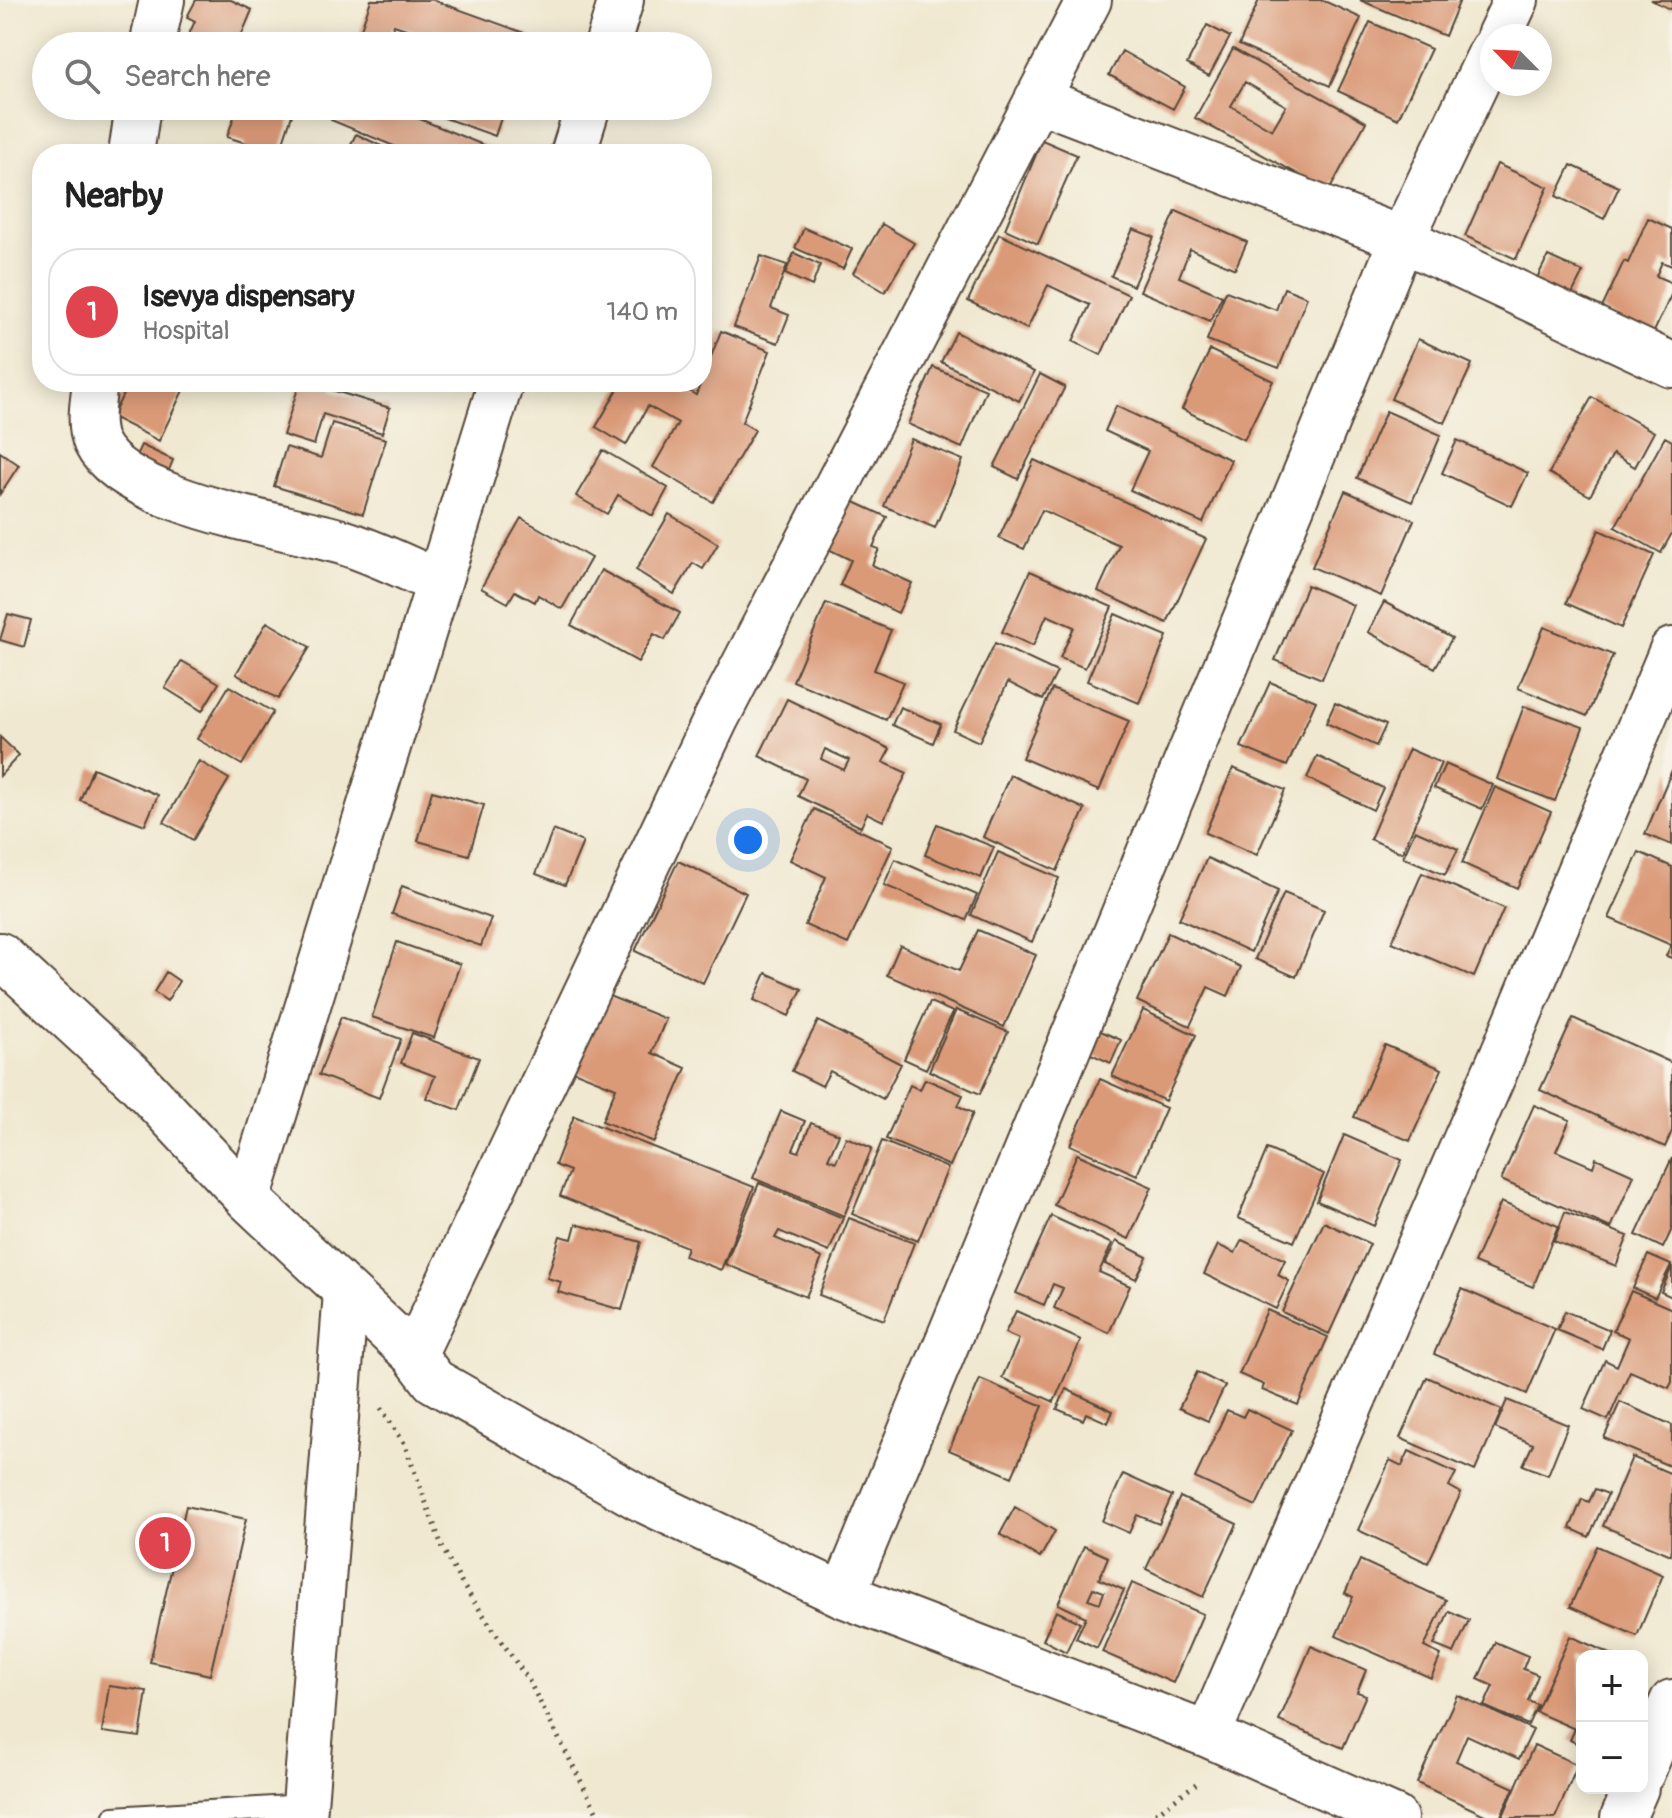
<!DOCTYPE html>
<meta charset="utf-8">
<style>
body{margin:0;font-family:Pangolin,sans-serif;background:#f2f2f2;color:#222}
.controls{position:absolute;right:24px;bottom:24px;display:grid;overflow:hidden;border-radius:16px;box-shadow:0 4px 20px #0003}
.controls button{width:72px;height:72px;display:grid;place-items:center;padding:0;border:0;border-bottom:2px solid #e0e0e0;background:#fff;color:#222;font:40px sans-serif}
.compass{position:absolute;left:1480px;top:24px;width:72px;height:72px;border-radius:50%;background:#fff;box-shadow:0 4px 20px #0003;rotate:294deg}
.you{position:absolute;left:748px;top:840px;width:28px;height:28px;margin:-20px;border:6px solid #fff;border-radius:50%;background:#1a73e8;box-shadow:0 0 0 12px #1a73e833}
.badge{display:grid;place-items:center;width:52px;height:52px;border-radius:50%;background:#111827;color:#fff;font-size:26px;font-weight:700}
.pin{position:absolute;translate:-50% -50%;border:4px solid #fff;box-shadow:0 2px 8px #0006}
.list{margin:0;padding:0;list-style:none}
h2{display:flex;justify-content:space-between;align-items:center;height:104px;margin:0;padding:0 32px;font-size:34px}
h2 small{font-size:26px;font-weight:400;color:#767676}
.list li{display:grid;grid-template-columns:52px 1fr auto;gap:24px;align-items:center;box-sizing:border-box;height:128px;margin:0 16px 16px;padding:0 16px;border:2px solid #e0e0e0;border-radius:32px}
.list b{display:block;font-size:30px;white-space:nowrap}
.list p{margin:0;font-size:26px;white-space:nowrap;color:#767676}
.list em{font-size:26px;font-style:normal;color:#767676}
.icon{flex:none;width:44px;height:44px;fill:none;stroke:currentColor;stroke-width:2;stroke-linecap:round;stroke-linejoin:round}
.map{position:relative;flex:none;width:1672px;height:1818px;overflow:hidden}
.search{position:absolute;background:#fff;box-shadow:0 4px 20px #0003;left:32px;top:32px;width:680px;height:88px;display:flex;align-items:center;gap:20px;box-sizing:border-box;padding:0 28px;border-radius:44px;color:#767676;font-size:30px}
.panel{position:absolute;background:#fff;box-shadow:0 4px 20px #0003;left:32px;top:144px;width:680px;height:248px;border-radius:32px}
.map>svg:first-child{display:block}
</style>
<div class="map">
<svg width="1672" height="1818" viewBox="0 0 1672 1818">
<rect width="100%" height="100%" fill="#f7f3e8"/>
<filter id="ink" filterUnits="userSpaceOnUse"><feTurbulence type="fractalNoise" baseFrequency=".0125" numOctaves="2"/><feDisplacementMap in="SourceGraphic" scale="16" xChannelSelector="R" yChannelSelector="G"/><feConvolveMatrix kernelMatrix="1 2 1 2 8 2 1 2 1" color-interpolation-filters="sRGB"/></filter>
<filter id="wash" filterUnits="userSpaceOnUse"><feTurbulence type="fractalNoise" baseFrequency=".006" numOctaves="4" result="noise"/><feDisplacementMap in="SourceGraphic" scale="32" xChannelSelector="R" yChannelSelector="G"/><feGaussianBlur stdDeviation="1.8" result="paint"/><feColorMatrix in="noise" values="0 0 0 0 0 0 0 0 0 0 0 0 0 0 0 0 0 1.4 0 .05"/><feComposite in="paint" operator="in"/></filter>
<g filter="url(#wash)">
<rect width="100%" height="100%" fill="#f0e8d0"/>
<g id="blocks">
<path fill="#da9a78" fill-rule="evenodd" d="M 196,0 L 231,0 L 252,10 L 240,39 L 234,36 L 229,46 L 197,46 L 186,41 L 195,21 L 187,17 Z
M 371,0 L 433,0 L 530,35 L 526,46 L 458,46 L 394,25 L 385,46 L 355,46 Z
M 1259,0 L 1322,0 L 1361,18 L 1330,86 L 1239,45 Z
M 1360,0 L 1460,0 L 1445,36 Z
M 1651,0 L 1672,0 L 1672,10 Z
M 1370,22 L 1431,49 L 1398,119 L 1338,91 Z
M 1207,25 L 1230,37 L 1209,76 L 1187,64 Z
M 1233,49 L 1366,122 L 1329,191 L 1195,118 ZM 1245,82 L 1286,106 L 1272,130 L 1231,106 Z
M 1122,51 L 1185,87 L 1173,109 L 1109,75 Z
M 238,106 L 295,106 L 279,154 L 243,154 L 246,143 L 227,137 Z
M 336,106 L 388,106 L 498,151 L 496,154 L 413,154 L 331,120 Z
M 411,106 L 505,106 L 495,136 Z
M 356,134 L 398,154 L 346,154 Z
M 1042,140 L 1077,155 L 1038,244 L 1005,229 Z
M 1497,164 L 1548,187 L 1516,259 L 1465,236 Z
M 1571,165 L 1619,187 L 1604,219 L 1556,196 Z
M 1176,211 L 1247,242 L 1235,269 L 1190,249 L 1179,277 L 1222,296 L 1210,321 L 1140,291 Z
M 1648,218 L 1672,229 L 1672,266 L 1662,262 L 1656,276 L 1672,283 L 1672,293 L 1653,334 L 1601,310 L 1624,261 L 1628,263 Z
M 882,224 L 914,243 L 885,292 L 853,273 Z
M 804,228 L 852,249 L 843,269 L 795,248 Z
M 1133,229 L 1154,237 L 1133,286 L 1111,276 Z
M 999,234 L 1129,295 L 1101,355 L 1073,341 L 1090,305 L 1048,285 L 1027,329 L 968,301 Z
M 794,253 L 820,265 L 812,286 L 785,274 Z
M 761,256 L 787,265 L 771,308 L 789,315 L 778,343 L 734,327 Z
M 1548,256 L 1583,272 L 1569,300 L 1534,284 Z
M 1284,288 L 1307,297 L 1279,368 L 1207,340 L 1226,291 L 1276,310 Z
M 721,331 L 770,351 L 742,422 L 755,430 L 713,502 L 653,467 L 678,423 L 648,406 L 626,445 L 596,427 L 622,382 L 674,382 L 696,395 Z
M 956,332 L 1034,372 L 1019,401 L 941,362 Z
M 1418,339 L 1472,364 L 1445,423 L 1391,399 Z
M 1210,350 L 1273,381 L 1244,440 L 1182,409 Z
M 933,367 L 986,390 L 962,448 L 908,424 Z
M 1040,374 L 1065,387 L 1018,479 L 994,467 Z
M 129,382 L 187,382 L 159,441 L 112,417 Z
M 300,382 L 334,382 L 332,390 L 390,408 L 382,433 L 323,414 L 314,445 L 283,435 Z
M 1592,397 L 1654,432 L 1635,467 L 1613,454 L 1590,496 L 1549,473 Z
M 1116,406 L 1231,460 L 1203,523 L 1130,490 L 1148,451 L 1105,431 Z
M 1386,411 L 1441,435 L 1412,502 L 1357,478 Z
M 332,423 L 386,439 L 363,514 L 274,486 L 286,447 L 321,458 Z
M 1665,437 L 1672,441 L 1672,533 L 1661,553 L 1615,527 Z
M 911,439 L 963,460 L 935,528 L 884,506 Z
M 1457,440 L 1528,473 L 1512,506 L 1442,473 Z
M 141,445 L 173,460 L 167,475 L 134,460 Z
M 603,450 L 668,488 L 653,516 L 618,495 L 607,514 L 576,496 Z
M 0,452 L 19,465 L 0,494 Z
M 1034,460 L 1206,539 L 1167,623 L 1098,591 L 1119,545 L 1042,510 L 1024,549 L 999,538 Z
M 1345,491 L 1414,520 L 1381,596 L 1312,567 Z
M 839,495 L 887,517 L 873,547 L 879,549 L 872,565 L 912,583 L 898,613 L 840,585 L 851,560 L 816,543 Z
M 669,514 L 718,544 L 703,569 L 693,563 L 674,594 L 636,570 Z
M 521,518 L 591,558 L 562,609 L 538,595 L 535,602 L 515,591 L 508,603 L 481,588 Z
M 1599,530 L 1654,555 L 1621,628 L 1566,603 Z
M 601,570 L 680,613 L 665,640 L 654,634 L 638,662 L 571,625 Z
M 1030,571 L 1112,607 L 1085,668 L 1060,658 L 1074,627 L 1047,615 L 1033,646 L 1002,632 Z
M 1307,585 L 1353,605 L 1322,679 L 1275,660 Z
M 1384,602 L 1452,638 L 1435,668 L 1368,632 Z
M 826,603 L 891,630 L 874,670 L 903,682 L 886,720 L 793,681 Z
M 8,614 L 31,620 L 24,647 L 0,640 Z
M 1115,614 L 1167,636 L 1139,703 L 1087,681 Z
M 267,622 L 310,647 L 278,699 L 236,674 Z
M 1544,627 L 1613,655 L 1587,716 L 1518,688 Z
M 995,643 L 1057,672 L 1043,700 L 1008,682 L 979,742 L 953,730 Z
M 182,661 L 219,683 L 202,711 L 165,688 Z
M 1270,682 L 1316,701 L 1287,766 L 1241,747 Z
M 229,686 L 273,712 L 242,765 L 197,739 Z
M 1052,689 L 1129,721 L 1099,791 L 1022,758 Z
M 787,699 L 890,749 L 883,762 L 907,773 L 883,821 L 867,813 L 861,827 L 798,796 L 806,779 L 759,756 ZM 825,749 L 849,760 L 844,770 L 821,759 Z
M 1335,703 L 1386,725 L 1376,746 L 1326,723 Z
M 1524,706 L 1583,727 L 1555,801 L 1497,779 Z
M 900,707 L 941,724 L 933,743 L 892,725 Z
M 0,737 L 19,755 L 0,776 Z
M 1409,749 L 1441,763 L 1402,853 L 1370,839 Z
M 1317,756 L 1383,788 L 1373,810 L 1307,778 Z
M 199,761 L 229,779 L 193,840 L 164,822 Z
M 1445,764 L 1493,785 L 1482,809 L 1434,788 Z
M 93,768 L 158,795 L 145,825 L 80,800 Z
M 1233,768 L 1285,790 L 1257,855 L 1205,833 Z
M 1672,770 L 1672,845 L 1645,834 Z
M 1010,775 L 1085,809 L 1057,871 L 983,837 Z
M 1495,787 L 1551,812 L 1517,888 L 1462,863 Z
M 432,791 L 484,805 L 469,855 L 418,841 Z
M 814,809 L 893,846 L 848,944 L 805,925 L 826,877 L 790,860 Z
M 937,824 L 994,847 L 981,878 L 925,855 Z
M 553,830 L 583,842 L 565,885 L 536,874 Z
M 1415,830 L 1458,849 L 1445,875 L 1403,857 Z
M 998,852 L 1059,878 L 1032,942 L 971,915 Z
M 1639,852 L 1672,867 L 1672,958 L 1666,956 L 1671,945 L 1609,918 Z
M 1207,858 L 1278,891 L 1251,952 L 1179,919 Z
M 895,859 L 977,895 L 966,920 L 884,885 Z
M 678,861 L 746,893 L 703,983 L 635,951 Z
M 1422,873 L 1504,908 L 1474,977 L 1392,942 Z
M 402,886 L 491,918 L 481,946 L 392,914 Z
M 1284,893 L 1324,910 L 1296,977 L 1255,959 Z
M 978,930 L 1036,955 L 1004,1027 L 887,975 L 900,945 L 959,971 Z
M 1168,933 L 1241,967 L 1228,996 L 1208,987 L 1190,1026 L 1137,1001 Z
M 397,942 L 460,964 L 434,1038 L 372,1017 Z
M 166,972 L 179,981 L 167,1001 L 154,992 Z
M 766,973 L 802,989 L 789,1016 L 754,1000 Z
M 604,994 L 666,1019 L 652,1053 L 686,1068 L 654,1142 L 602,1121 L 616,1088 L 573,1071 Z
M 930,1002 L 953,1012 L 926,1069 L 904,1059 Z
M 956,1010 L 1008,1032 L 980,1094 L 929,1071 Z
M 1143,1010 L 1196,1035 L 1165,1101 L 1112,1076 Z
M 341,1017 L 401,1039 L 379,1098 L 319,1075 Z
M 1573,1018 L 1672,1063 L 1672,1131 L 1665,1147 L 1540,1090 Z
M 818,1021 L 901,1064 L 883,1099 L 830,1071 L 822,1086 L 792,1071 Z
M 1087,1025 L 1121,1040 L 1111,1063 L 1077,1048 Z
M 412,1033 L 479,1058 L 459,1110 L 426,1098 L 435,1076 L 401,1063 Z
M 1385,1045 L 1442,1069 L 1410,1141 L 1354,1117 Z
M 925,1079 L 963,1095 L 958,1106 L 973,1113 L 950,1166 L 886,1139 L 910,1085 L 920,1090 Z
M 1100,1079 L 1166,1108 L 1137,1175 L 1070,1145 Z
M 1534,1105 L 1570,1120 L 1556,1151 L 1593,1167 L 1596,1158 L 1634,1175 L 1611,1228 L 1501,1180 Z
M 781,1111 L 805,1121 L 793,1150 L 799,1152 L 811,1123 L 839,1134 L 828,1159 L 836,1162 L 846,1137 L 872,1148 L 844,1216 L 753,1178 Z
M 574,1116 L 754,1187 L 721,1270 L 684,1256 L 687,1247 L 560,1196 L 570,1171 L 555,1165 Z
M 1344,1135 L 1402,1160 L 1374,1226 L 1317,1201 Z
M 882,1141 L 948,1168 L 918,1241 L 852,1214 Z
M 1267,1149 L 1324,1174 L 1294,1242 L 1238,1218 Z
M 1077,1154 L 1152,1187 L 1129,1239 L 1054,1205 Z
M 1672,1158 L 1672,1229 L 1663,1248 L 1636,1235 Z
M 759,1183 L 843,1218 L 829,1252 L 779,1231 L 775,1238 L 822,1258 L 806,1297 L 725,1264 Z
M 1501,1202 L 1558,1226 L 1533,1287 L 1474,1263 Z
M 1565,1212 L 1628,1236 L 1616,1266 L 1554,1241 Z
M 1051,1216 L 1112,1244 L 1099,1272 L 1130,1286 L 1109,1333 L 1054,1308 L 1063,1288 L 1053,1284 L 1044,1305 L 1016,1293 Z
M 849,1218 L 914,1243 L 884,1320 L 819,1295 Z
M 1324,1222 L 1370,1244 L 1329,1334 L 1282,1312 Z
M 576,1224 L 641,1242 L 622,1310 L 558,1292 L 561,1282 L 547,1278 L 560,1236 L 572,1239 Z
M 1242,1240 L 1285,1260 L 1278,1275 L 1289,1281 L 1276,1309 L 1204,1274 L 1218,1245 L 1235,1253 Z
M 1116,1241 L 1147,1257 L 1136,1279 L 1105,1264 Z
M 1648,1255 L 1671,1265 L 1655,1298 L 1633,1288 Z
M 1672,1266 L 1672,1297 L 1661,1292 Z
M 1462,1289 L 1555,1329 L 1527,1394 L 1434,1354 Z
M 1631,1291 L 1672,1309 L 1672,1382 L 1669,1388 L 1630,1371 L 1608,1420 L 1583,1409 L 1605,1360 L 1617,1366 L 1629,1338 L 1613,1331 Z
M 1267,1310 L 1328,1337 L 1298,1405 L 1262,1390 L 1264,1385 L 1239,1374 Z
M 1016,1311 L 1081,1340 L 1054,1402 L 1002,1378 L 1019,1339 L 1005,1333 Z
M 1565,1311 L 1610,1330 L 1602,1349 L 1557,1330 Z
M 1197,1372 L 1225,1386 L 1208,1421 L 1179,1408 Z
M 1427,1377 L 1502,1410 L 1475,1471 L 1400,1438 Z
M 980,1379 L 1043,1406 L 1012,1477 L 949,1450 Z
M 1066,1389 L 1113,1411 L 1108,1423 L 1086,1413 L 1083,1420 L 1057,1409 Z
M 1507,1400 L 1568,1425 L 1548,1475 L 1523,1465 L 1533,1444 L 1495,1428 Z
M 1620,1402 L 1672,1425 L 1672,1467 L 1604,1438 Z
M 1247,1409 L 1292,1430 L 1256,1506 L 1195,1478 L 1227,1410 L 1243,1417 Z
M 1409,1451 L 1456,1473 L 1449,1486 L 1461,1493 L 1428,1563 L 1358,1530 L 1390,1460 L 1402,1466 Z
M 1632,1457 L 1672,1474 L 1671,1555 L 1603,1526 Z
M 1123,1474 L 1172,1496 L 1159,1524 L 1137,1515 L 1129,1533 L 1102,1521 Z
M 1595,1489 L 1608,1494 L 1589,1537 L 1570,1528 L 1582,1499 L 1589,1502 Z
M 1180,1497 L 1237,1524 L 1203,1597 L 1146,1569 Z
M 186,1506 L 246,1519 L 210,1675 L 150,1662 Z
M 1015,1507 L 1055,1531 L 1040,1558 L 1000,1534 Z
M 1084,1546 L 1108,1557 L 1099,1579 L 1124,1590 L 1097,1648 L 1076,1638 L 1086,1617 L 1058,1604 ZM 1093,1588 L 1104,1592 L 1100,1603 L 1088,1599 Z
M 1597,1546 L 1663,1575 L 1637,1636 L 1570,1607 Z
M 1360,1560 L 1446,1600 L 1424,1647 L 1441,1655 L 1431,1678 L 1336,1636 L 1353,1597 L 1345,1593 Z
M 1132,1583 L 1203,1614 L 1173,1683 L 1102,1652 Z
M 1056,1611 L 1080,1622 L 1066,1652 L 1043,1640 Z
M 1449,1611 L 1469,1620 L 1454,1653 L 1434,1645 Z
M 1570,1636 L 1615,1656 L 1582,1656 L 1582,1746 L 1570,1740 L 1575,1729 L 1536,1712 Z
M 1495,1642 L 1528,1656 L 1523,1669 L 1538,1675 L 1528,1701 L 1537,1705 L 1528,1725 L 1484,1706 L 1493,1686 L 1478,1679 Z
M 1311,1646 L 1366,1670 L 1357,1692 L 1366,1695 L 1343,1748 L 1279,1721 Z
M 109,1686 L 147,1691 L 140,1737 L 102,1732 Z
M 1457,1695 L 1533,1730 L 1519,1759 L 1467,1735 L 1456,1761 L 1514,1788 L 1500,1818 L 1491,1818 L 1417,1783 Z
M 1534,1745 L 1578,1765 L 1555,1818 L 1502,1818 Z"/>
</g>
</g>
<g filter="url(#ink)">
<use href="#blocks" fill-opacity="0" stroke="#564639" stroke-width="2"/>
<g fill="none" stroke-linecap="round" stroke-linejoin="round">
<g stroke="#564639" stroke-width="26">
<path id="lane" d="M 114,1818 L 305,1806"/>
</g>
<g stroke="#564639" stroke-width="48">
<path id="street" d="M 1499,36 L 1516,0
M 152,46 L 162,0
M 607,46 L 621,0
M 1037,99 L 1402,239 L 1672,365
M 131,154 L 138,106
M 573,154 L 588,106
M 95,382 C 93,400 88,425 96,443 C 125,503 281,524 342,542 C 375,552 407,568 438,582
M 0,955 L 137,1081 L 248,1199 L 414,1355 L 434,1381 L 639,1498 L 843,1595 L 1208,1735 L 1395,1818
M 248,1199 L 501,382
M 414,1355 L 716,719 L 1089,0
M 843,1595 L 1402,239 L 1492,50
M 1208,1735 L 1503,1053 L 1672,650
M 1642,1773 L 1672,1702
M 304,1818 L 346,1293
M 1623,1818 L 1636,1788"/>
</g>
<path stroke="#564639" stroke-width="5" stroke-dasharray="2 6" stroke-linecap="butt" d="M 381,1408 L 404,1443 L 443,1549 L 462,1584 L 529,1681 L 600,1818
M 1149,1818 L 1200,1781"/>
<use href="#lane" stroke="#fff" stroke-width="22"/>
<use href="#street" stroke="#fff" stroke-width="44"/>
</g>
</g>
</svg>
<div class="controls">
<button>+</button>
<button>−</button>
</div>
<svg class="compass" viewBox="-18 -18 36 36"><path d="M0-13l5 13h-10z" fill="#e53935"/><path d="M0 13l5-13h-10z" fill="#767676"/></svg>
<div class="you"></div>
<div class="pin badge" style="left:165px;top:1543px;background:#e0444e">1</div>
<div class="search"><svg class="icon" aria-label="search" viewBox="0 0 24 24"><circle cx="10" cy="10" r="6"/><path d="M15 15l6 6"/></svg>Search here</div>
<section class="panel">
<h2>Nearby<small></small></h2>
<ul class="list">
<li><span class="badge" style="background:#e0444e">1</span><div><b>Isevya dispensary</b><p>Hospital</p></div><em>140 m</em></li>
</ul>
</section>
</div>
